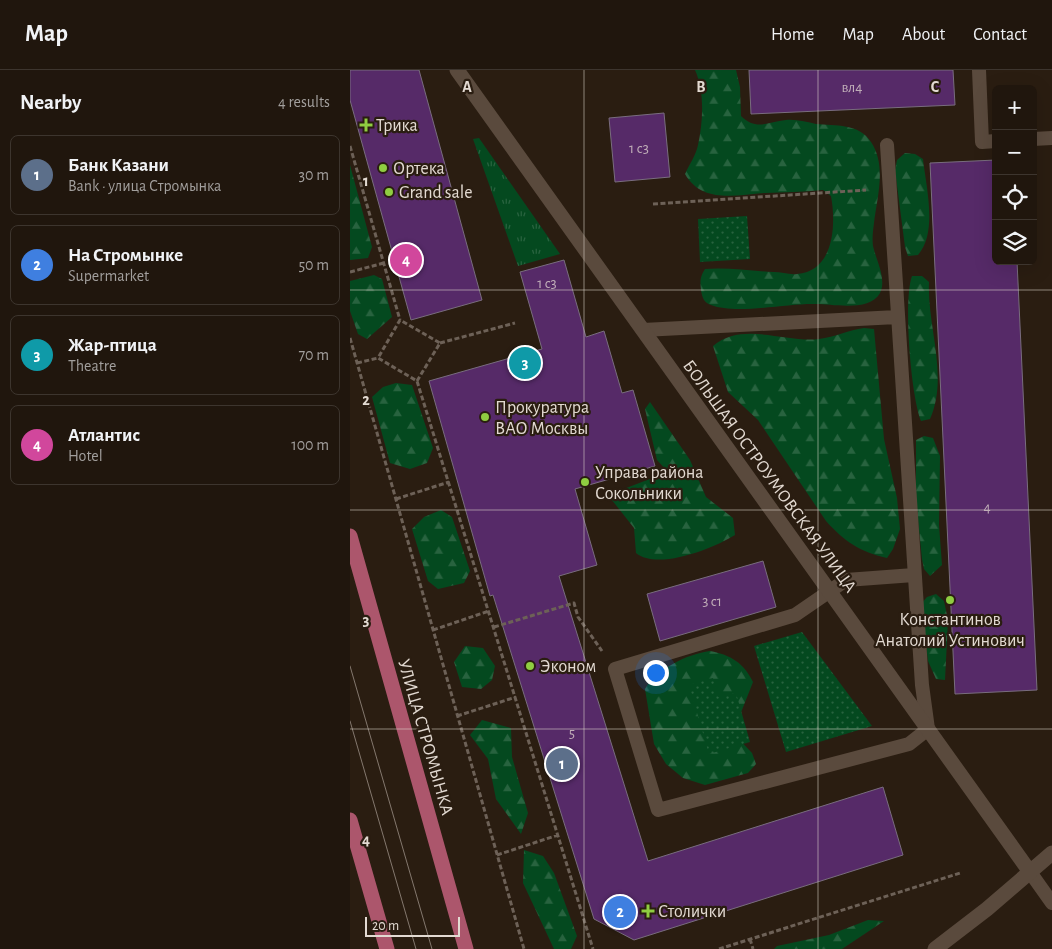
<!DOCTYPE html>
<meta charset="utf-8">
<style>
body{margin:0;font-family:"Alegreya Sans",sans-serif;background:#2d231b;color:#f1f3f6}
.controls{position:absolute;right:15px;top:15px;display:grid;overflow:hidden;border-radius:8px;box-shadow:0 5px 20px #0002}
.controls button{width:45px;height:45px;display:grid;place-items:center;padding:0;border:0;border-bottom:1px solid #3d352e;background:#20160d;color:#f1f3f6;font:25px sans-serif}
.scale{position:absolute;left:15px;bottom:12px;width:95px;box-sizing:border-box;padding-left:5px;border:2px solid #e3dad2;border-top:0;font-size:14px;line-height:18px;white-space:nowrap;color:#e3dad2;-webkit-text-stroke:4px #2a1d11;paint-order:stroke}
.you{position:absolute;left:305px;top:602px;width:18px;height:18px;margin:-12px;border:4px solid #fff;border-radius:50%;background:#1a73e8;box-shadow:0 0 0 8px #1a73e833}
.badge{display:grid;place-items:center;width:32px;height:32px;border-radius:50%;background:#8fcd41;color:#fff;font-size:16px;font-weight:700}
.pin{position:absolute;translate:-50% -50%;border:2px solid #fff;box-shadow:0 1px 5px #0006}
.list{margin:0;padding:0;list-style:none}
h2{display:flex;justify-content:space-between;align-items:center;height:65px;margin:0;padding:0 20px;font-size:21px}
h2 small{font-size:16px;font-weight:400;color:#a29f9d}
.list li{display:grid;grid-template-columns:32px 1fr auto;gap:15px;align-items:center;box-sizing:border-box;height:80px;margin:0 10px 10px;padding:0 10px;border:1px solid #3d352e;border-radius:8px}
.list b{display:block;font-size:19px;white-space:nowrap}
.list p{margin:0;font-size:16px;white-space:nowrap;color:#a29f9d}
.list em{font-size:16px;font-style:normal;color:#a29f9d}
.icon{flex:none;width:28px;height:28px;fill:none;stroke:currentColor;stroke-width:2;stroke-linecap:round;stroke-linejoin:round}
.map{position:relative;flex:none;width:702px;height:879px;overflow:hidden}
header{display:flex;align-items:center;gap:30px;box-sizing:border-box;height:70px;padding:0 25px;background:#20160d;border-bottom:1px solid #3d352e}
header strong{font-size:24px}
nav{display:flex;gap:28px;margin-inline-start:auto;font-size:18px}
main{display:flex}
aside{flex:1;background:#20160d}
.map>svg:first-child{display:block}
</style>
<header>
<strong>Map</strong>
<nav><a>Home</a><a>Map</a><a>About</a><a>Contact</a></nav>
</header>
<main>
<aside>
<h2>Nearby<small>4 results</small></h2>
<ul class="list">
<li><span class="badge" style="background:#5c6f8a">1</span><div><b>Банк Казани</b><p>Bank · улица Стромынка</p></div><em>30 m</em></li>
<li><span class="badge" style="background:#3f7fe0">2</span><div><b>На Стромынке</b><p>Supermarket</p></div><em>50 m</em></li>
<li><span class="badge" style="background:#0f9aa8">3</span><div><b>Жар-птица</b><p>Theatre</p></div><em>70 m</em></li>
<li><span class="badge" style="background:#d1479c">4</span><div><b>Атлантис</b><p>Hotel</p></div><em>100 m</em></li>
</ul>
</aside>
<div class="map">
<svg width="702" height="879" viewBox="0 0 702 879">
<defs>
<pattern id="grass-tufts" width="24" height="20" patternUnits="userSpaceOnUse" patternTransform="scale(1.25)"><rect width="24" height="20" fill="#04491f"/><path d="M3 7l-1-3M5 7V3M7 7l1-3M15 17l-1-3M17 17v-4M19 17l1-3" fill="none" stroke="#28633f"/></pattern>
<pattern id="forest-firs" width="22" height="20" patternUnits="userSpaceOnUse" patternTransform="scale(1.25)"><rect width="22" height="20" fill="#04491f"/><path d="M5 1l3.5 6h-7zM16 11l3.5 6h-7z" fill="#28633f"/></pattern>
<pattern id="park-dots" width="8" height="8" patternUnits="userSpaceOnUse" patternTransform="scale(1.25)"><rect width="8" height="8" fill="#04491f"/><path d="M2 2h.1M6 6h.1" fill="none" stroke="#28633f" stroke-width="1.8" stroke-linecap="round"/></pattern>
</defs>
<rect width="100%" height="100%" fill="#2a1d11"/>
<path fill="url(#grass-tufts)" d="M 129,68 L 210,184 L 168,196 L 123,69 Z"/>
<path fill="url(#forest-firs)" d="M 345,0 L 386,0 L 390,17 L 391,46 C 406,61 418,52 436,50 C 446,49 457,52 466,54 C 485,56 509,53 521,72 C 537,96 527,127 524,153 C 523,160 522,169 523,176 C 526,190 537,209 530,223 C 520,242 483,234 466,234 C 437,233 387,245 361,235 C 354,233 352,227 351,220 C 350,211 350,207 355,199 C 376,197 402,201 424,202 C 431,202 440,205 447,204 C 485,201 486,153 481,126 L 473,120 C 453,122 434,122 415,123 C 387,125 352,134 335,104 C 339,95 346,85 348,75 C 353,52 355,22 345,0 Z
M 555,83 L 565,84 L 573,89 C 576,117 588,162 568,185 L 558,186 L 555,177 L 545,100 L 547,90 Z
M 0,95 L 22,177 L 18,188 L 0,190 Z
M 24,205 L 32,209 L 42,247 L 17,269 L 8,264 L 0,241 L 0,211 Z
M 562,206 L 572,206 L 579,212 C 577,257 599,306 580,349 L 571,351 C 561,326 553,230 562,206 Z
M 514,258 L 524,259 L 534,369 L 547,428 L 550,459 L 543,479 L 537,488 C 510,482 494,471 476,451 L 408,350 L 378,322 L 363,276 C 393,251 435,273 469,269 C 485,267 499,260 514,258 Z
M 46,313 L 62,315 L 83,378 L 77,393 L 60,399 L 40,393 L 22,327 L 33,317 Z
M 300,332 L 340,390 L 356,427 L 383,448 L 385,465 C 364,478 308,501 286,483 L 284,458 L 258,425 L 318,402 L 307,390 L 295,339 Z
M 574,366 L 583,368 L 590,386 L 589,455 L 592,495 L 580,506 L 574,499 L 572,489 L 566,429 L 566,370 Z
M 91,440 L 102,447 L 120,501 L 114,513 L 88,519 L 78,511 L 62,459 L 74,447 Z
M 586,524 L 594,531 L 598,550 L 595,610 L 586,609 L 578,591 L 571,534 L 577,527 Z
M 115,576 L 133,578 L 145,596 L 142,610 L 131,619 L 112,617 L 104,592 Z
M 360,581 C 381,585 394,593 403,612 L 390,645 L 387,667 L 402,683 L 406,694 L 398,703 L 355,715 L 333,708 L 316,694 L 304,674 L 295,619 C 307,599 337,584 360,581 Z
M 132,650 L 161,658 L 162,687 L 178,743 L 171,764 L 146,729 L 138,689 L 120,665 Z
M 174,780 L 193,786 L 204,803 L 227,866 L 221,879 L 204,879 L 173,813 Z
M 518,850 L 534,851 L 492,879 L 424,879 L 427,876 L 479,865 Z"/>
<path fill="url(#park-dots)" d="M 397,146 L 400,189 L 350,192 L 348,149 Z
M 452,562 L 522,656 L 436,682 L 404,576 Z
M 363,608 L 368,627 L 386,623 L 400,672 L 359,684 L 339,615 Z"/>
<path fill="#562a68" stroke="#796d7e" d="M 0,0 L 69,0 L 132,230 L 61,250 L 0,30 Z
M 399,0 L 603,0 L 605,35 L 401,44 Z
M 314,43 L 320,107 L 265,112 L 259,48 Z
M 646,90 L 646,191 L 667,191 L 687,620 L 605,624 L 580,93 Z
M 214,190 L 236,267 L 254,261 L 272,323 L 283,320 L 305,396 L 225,419 L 247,495 L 209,506 L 298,791 L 533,717 L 553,785 L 284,870 L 244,849 L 143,525 L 140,526 L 79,311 L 192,279 L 170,202 Z
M 413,491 L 426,537 L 310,571 L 297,524 Z"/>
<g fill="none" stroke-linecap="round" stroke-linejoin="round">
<path stroke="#6d6157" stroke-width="3" stroke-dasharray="5 2.5" stroke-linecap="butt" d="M 0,76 L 50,250
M 303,134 L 516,120
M 0,202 L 34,193
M 0,268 L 174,879
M 90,273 L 165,253
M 7,293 L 28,288
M 67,311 L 90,273 L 50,250 L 28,288 L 67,311 L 243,879
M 46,429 L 99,412
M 144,557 L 224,533 L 228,547 L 252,581
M 83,560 L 139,541
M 107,646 L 166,627
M 147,785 L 208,765
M 400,869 L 403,879
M 369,879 L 610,803"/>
<path stroke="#5a4a3d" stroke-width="14" d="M 629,0 L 632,72 L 646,71
M 683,69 L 702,68
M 537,75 L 572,615 L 578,659 L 559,674 L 308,740 L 265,599 L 445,545 L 496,510 L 564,505
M 293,260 L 547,247
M 680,802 L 702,833"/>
<path stroke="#5a4a3d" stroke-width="15" d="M 107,0 L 680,802
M 585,879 L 637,839 L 702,783"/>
<path stroke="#ac566c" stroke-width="15" d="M 0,466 L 116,879
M 0,750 L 37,879"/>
<path stroke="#84786e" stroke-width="1" d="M 0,596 L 82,879
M 0,651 L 66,879"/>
</g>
<path fill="none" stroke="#e3dad2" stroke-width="1" stroke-opacity="0.55" d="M 234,0 L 234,879M 468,0 L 468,879M 0,220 L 702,220M 0,440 L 702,440M 0,659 L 702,659"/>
<g fill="#8fcd41" stroke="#2a1d11" stroke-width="2">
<path d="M13.5 47.5h5v5h5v5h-5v5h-5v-5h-5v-5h5z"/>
<circle cx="33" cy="98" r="5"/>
<circle cx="39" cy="122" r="5"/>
<circle cx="135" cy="347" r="5"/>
<circle cx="235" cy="412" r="5"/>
<circle cx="600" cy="530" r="5"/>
<circle cx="180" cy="596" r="5"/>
<path d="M295.5 833.5h5v5h5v5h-5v5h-5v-5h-5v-5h5z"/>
</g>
<g text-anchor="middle" stroke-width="4.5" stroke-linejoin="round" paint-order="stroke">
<g font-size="15" fill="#c0aeb8">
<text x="502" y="22">вл4</text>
<text x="289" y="83">1 с3</text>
<text x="197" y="218">1 c3</text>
<text x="637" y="442">4</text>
<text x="362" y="536">3 c1</text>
<text x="222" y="668">5</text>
</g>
<g font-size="18" fill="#e3dad2" stroke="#2a1d11" text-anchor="start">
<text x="26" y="61">Трика</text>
<text x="43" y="104">Ортека</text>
<text x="49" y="128">Grand sale</text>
<text x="145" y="343">Прокуратура<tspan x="145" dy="21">ВАО Москвы</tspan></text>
<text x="245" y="408">Управа района<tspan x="245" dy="21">Сокольники</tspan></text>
<text x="600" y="555" text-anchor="middle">Константинов<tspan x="600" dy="21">Анатолий Устинович</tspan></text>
<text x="190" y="602">Эконом</text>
<text x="308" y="847">Столички</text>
</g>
<g font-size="18" fill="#e3dad2" stroke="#2a1d11">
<text transform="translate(420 406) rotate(54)" y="6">БОЛЬШАЯ ОСТРОУМОВСКАЯ УЛИЦА</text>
<text transform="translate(76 667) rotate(74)" y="6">УЛИЦА СТРОМЫНКА</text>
</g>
</g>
<g font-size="16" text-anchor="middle" font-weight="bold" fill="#e3dad2" stroke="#2a1d11" stroke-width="4.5" stroke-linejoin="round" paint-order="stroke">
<text x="117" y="22">A</text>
<text x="351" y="22">B</text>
<text x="585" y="22">C</text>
<text x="16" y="116">1</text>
<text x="16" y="335">2</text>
<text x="16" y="555">3</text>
<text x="16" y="775">4</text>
</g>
</svg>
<div class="controls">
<button>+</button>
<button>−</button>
<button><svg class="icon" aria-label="locate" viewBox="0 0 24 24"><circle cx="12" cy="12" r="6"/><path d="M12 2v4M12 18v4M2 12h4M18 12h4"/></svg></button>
<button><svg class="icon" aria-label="layers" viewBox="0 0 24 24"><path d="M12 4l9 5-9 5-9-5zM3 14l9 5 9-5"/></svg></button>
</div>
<div class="scale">20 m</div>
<div class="you"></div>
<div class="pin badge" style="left:212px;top:694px;background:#5c6f8a">1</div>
<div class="pin badge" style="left:270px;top:842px;background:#3f7fe0">2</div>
<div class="pin badge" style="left:175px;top:293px;background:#0f9aa8">3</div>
<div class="pin badge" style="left:56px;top:190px;background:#d1479c">4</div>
</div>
</main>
